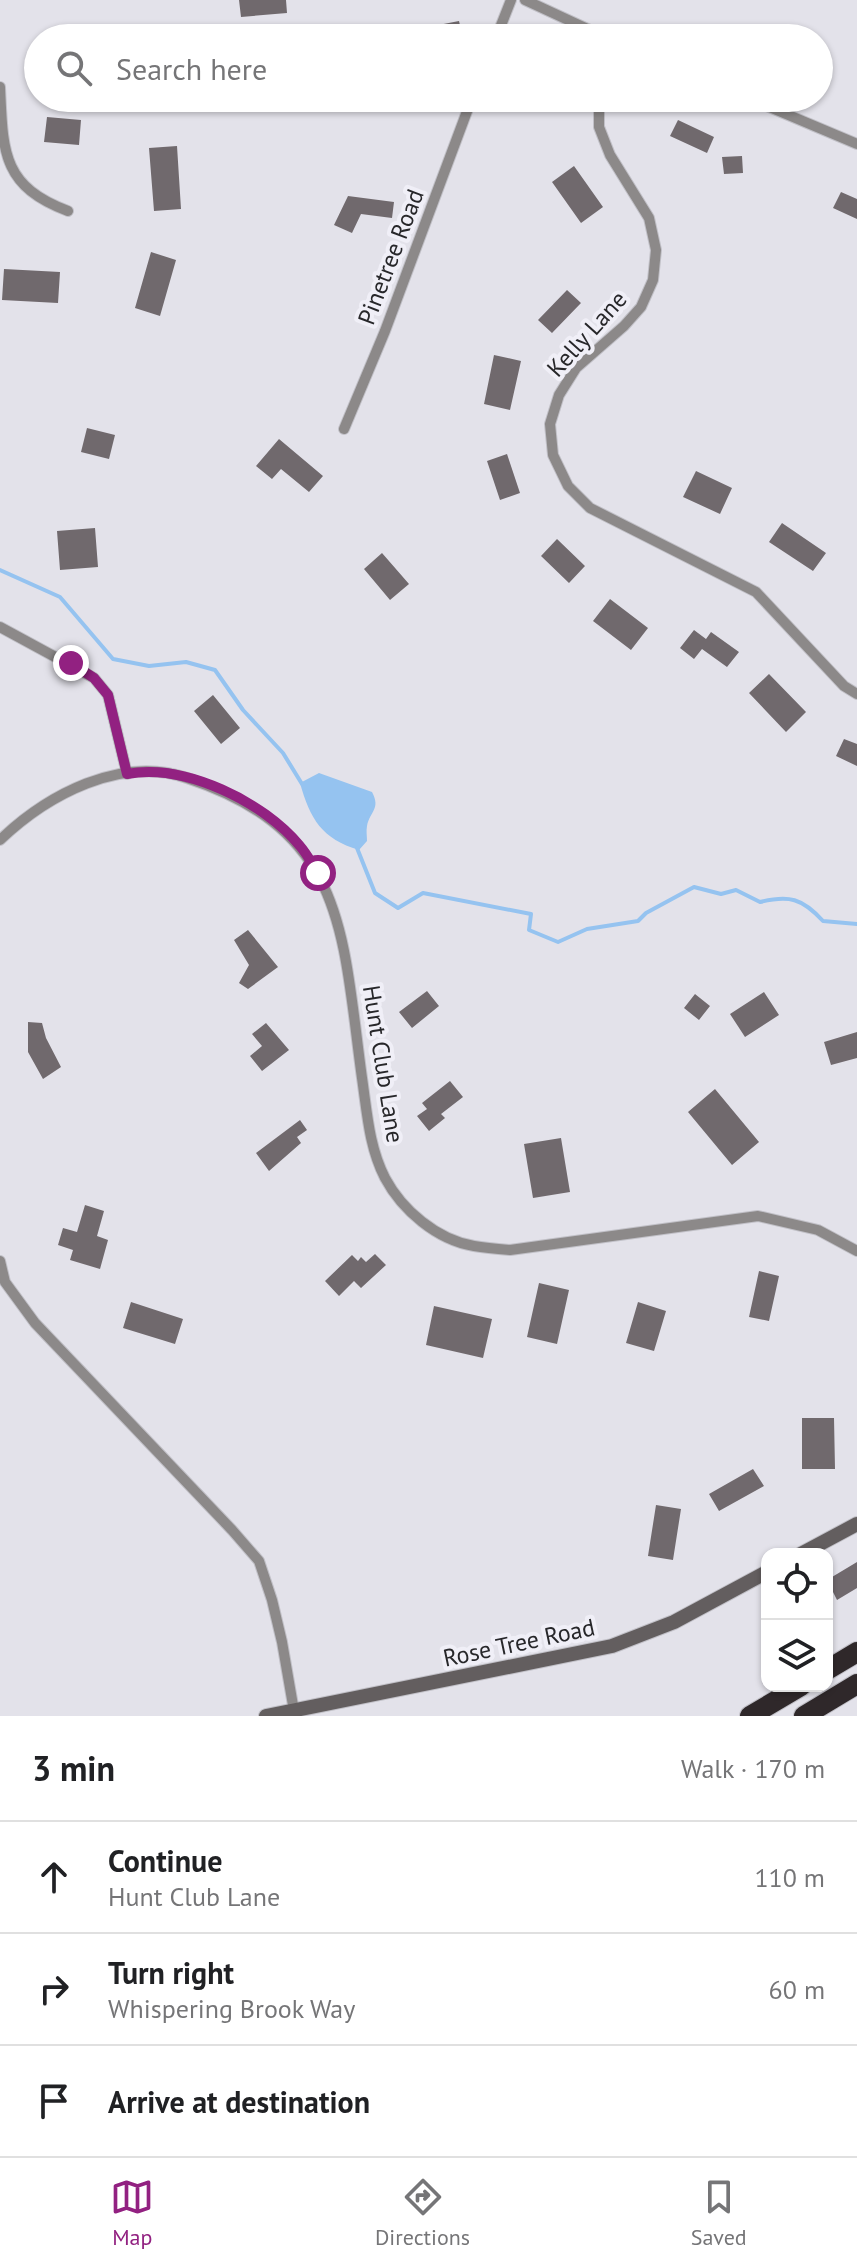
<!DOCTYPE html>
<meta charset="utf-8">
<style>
body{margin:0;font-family:"PT Sans",sans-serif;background:#f6f6f6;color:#202124}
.controls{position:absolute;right:24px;bottom:24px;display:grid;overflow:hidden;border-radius:16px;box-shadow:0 2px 6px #0004}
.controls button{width:72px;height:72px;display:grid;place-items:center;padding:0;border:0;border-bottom:2px solid #e0e0e0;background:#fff;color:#202124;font:40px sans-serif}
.stop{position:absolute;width:24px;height:24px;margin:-18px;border:6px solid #922181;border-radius:50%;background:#fff}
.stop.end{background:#922181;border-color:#fff;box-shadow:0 2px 8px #0008}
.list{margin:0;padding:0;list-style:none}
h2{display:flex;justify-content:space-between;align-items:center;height:104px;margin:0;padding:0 32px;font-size:34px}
h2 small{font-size:26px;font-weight:400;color:#757577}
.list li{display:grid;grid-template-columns:52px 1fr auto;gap:24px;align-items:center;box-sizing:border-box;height:112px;padding:0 32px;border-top:2px solid #e0e0e0}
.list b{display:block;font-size:30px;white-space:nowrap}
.list p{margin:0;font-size:26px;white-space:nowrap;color:#757577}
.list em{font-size:26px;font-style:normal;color:#757577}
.icon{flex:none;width:44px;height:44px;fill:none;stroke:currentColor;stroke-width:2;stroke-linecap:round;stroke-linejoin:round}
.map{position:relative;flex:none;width:857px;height:1716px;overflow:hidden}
.search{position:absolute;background:#fff;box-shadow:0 2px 6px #0004;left:24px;right:24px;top:24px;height:88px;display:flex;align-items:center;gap:20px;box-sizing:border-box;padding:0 28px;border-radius:44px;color:#757577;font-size:30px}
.sheet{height:440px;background:#fff}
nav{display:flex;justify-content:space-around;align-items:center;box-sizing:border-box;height:112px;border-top:2px solid #e0e0e0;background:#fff;font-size:22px;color:#757577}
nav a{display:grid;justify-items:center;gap:4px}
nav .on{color:#922181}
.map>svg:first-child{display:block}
</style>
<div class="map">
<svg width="857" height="1716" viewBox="0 0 857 1716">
<rect width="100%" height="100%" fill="#e3e2ea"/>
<path fill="#95c3f0" d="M 319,773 L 372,792 C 381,809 370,811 367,826 C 366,831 367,836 367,841 L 359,850 C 322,839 310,819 300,783 Z"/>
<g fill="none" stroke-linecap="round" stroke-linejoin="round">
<path stroke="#95c3f0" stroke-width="4" d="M 0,570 L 60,597 L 113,659 L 149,666 L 186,662 L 215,670 L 243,710 L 283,753 L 302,784
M 357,848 L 375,893 L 398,908 L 423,893 L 531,914 L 529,930 L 558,942 L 587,929 L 638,921 L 646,913 L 694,887 L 721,894 L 736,890 L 760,902 C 789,895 802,898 823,921 L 857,924"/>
</g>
<path fill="#70696d" d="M 239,0 L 286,0 L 287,13 L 241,17 Z
M 459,21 L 463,38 L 425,38 L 423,28 Z
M 47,117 L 81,120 L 79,145 L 44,142 Z
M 678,120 L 714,137 L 707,153 L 670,136 Z
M 177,146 L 181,209 L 154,211 L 149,148 Z
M 742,156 L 743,173 L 724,174 L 722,157 Z
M 574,166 L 603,207 L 581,223 L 552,182 Z
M 841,192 L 857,199 L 857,219 L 833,208 Z
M 348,196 L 394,202 L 392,218 L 361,214 L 352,233 L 334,225 Z
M 151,252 L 176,260 L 160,316 L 135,308 Z
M 4,269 L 60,272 L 58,303 L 2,300 Z
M 567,290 L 581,303 L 552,333 L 538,320 Z
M 494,355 L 521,361 L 510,410 L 484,404 Z
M 87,428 L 115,435 L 109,459 L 81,452 Z
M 279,439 L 323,476 L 309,492 L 281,469 L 272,479 L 256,466 Z
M 507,454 L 520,493 L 500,500 L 487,461 Z
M 696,471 L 732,488 L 720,514 L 683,497 Z
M 782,523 L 826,553 L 813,571 L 769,542 Z
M 95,528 L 98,567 L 60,570 L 57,531 Z
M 557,539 L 585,566 L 569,583 L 541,556 Z
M 382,553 L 409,584 L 390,600 L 364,569 Z
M 610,599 L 648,628 L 631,650 L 593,621 Z
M 694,630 L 706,639 L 711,632 L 739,652 L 727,667 L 702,649 L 694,659 L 680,648 Z
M 769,674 L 806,712 L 786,732 L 749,693 Z
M 213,695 L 240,728 L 221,744 L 194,711 Z
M 844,739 L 857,744 L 857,766 L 836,756 Z
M 248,930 L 278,967 L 248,989 L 239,983 L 249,965 L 234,940 Z
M 427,991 L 439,1006 L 412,1028 L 399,1012 Z
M 764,992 L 779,1015 L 745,1037 L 730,1014 Z
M 695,994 L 710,1006 L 699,1020 L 684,1008 Z
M 28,1022 L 42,1023 L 46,1038 L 61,1067 L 43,1079 L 28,1052 Z
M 266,1023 L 289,1050 L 262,1071 L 250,1056 L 262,1046 L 252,1034 Z
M 857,1032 L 857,1058 L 831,1065 L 824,1042 Z
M 450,1081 L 463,1097 L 441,1114 L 445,1118 L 429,1131 L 417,1116 L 427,1109 L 422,1103 Z
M 715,1089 L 759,1142 L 732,1165 L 688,1112 Z
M 300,1120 L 307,1130 L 297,1137 L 301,1143 L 269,1171 L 256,1153 Z
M 561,1138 L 570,1192 L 533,1198 L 524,1144 Z
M 85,1205 L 104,1211 L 97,1236 L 108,1240 L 100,1269 L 70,1260 L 73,1250 L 58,1245 L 63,1228 L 77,1232 Z
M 375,1254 L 386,1265 L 361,1288 L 354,1281 L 339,1296 L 325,1281 L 352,1255 L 358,1261 L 361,1257 L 366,1262 Z
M 759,1271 L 779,1276 L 769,1321 L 749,1317 Z
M 539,1283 L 569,1290 L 557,1344 L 527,1337 Z
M 131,1302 L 183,1319 L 175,1344 L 123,1328 Z
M 638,1302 L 666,1311 L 654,1351 L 626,1343 Z
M 434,1306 L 492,1319 L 483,1358 L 426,1345 Z
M 802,1418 L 834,1418 L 835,1469 L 802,1469 Z
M 753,1469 L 764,1486 L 719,1511 L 709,1494 Z
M 656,1505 L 681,1509 L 673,1560 L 648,1556 Z
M 857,1562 L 857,1588 L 837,1600 L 827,1580 Z"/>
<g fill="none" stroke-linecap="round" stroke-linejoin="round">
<g stroke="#c1c0c7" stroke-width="12">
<path id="street" d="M 525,0 L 607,38
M 496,38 L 511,0
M 0,87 C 3,150 1,186 68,211
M 599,98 L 599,127 L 610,155 L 649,218 L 656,250 L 653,280 L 641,307 L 624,326 L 576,368 L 559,395 L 550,424 L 553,455 L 568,486 L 590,508 L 756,592 L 844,686 L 857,694
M 748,98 L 857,144
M 344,429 L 385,331 L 472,98
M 0,627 L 94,678 L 108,695 L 127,774
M 0,840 C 47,795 121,755 187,778 C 347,831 342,933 362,1078 C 367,1112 369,1147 385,1178 C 402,1210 437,1240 474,1246 C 486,1248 498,1249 510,1250 L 758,1216 L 818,1230 L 857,1251
M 0,1261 L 5,1282 L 35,1323 L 232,1530 L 259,1561 L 272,1600 L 282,1642 L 294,1711"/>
</g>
<g stroke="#c1c0c7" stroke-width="16">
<path id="secondary" d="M 801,1554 L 857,1524
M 266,1716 L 612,1646 L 674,1622 L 767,1572"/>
</g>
<g stroke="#c1c0c7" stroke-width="22">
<path id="highway" d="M 827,1670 L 857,1652
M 750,1716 L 801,1686
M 804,1716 L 857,1684"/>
</g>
<use href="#street" stroke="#8c8989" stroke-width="10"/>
<use href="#secondary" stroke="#635e5f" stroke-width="14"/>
<use href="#highway" stroke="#2f282a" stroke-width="20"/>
</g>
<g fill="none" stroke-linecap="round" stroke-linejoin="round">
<path stroke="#922181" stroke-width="10" d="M 71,663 L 94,678 L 108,695 L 127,774 C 185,763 264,802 300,846 C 307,854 312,864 318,873"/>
</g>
<g text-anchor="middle" stroke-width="8" stroke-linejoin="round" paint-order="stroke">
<g font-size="24" fill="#27272a" stroke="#f0eff7">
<text transform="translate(391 257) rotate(-69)" y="8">Pinetree Road</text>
<text transform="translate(587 334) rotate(-48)" y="8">Kelly Lane</text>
<text transform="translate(383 1064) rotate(81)" y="8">Hunt Club Lane</text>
<text transform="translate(519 1643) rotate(-12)" y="8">Rose Tree Road</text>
</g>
</g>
</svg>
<div class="controls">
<button><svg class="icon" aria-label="locate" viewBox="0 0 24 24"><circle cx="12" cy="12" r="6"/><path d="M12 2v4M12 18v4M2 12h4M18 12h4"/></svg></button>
<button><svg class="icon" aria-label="layers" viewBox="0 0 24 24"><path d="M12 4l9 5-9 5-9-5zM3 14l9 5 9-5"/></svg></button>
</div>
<div class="stop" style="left:318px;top:873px"></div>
<div class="stop end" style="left:71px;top:663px"></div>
<div class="search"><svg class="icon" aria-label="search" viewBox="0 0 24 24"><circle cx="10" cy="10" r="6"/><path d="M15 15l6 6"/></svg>Search here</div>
</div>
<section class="sheet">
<h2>3 min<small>Walk · 170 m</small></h2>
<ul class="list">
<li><svg class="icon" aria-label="ahead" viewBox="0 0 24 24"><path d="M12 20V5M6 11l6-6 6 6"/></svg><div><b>Continue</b><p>Hunt Club Lane</p></div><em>110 m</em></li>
<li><svg class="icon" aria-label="right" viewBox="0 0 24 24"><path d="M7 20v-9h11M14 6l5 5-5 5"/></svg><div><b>Turn right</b><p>Whispering Brook Way</p></div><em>60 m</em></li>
<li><svg class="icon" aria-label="arrive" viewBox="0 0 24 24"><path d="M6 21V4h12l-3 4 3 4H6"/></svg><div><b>Arrive at destination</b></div></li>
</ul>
</section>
<nav>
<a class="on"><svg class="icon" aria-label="map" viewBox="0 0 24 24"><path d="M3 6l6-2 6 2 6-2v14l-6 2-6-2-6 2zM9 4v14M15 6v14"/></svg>Map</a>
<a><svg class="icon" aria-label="directions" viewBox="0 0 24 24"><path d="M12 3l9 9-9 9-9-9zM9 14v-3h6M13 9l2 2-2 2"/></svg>Directions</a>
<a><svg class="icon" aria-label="saved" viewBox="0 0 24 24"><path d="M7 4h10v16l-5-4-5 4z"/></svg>Saved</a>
</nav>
